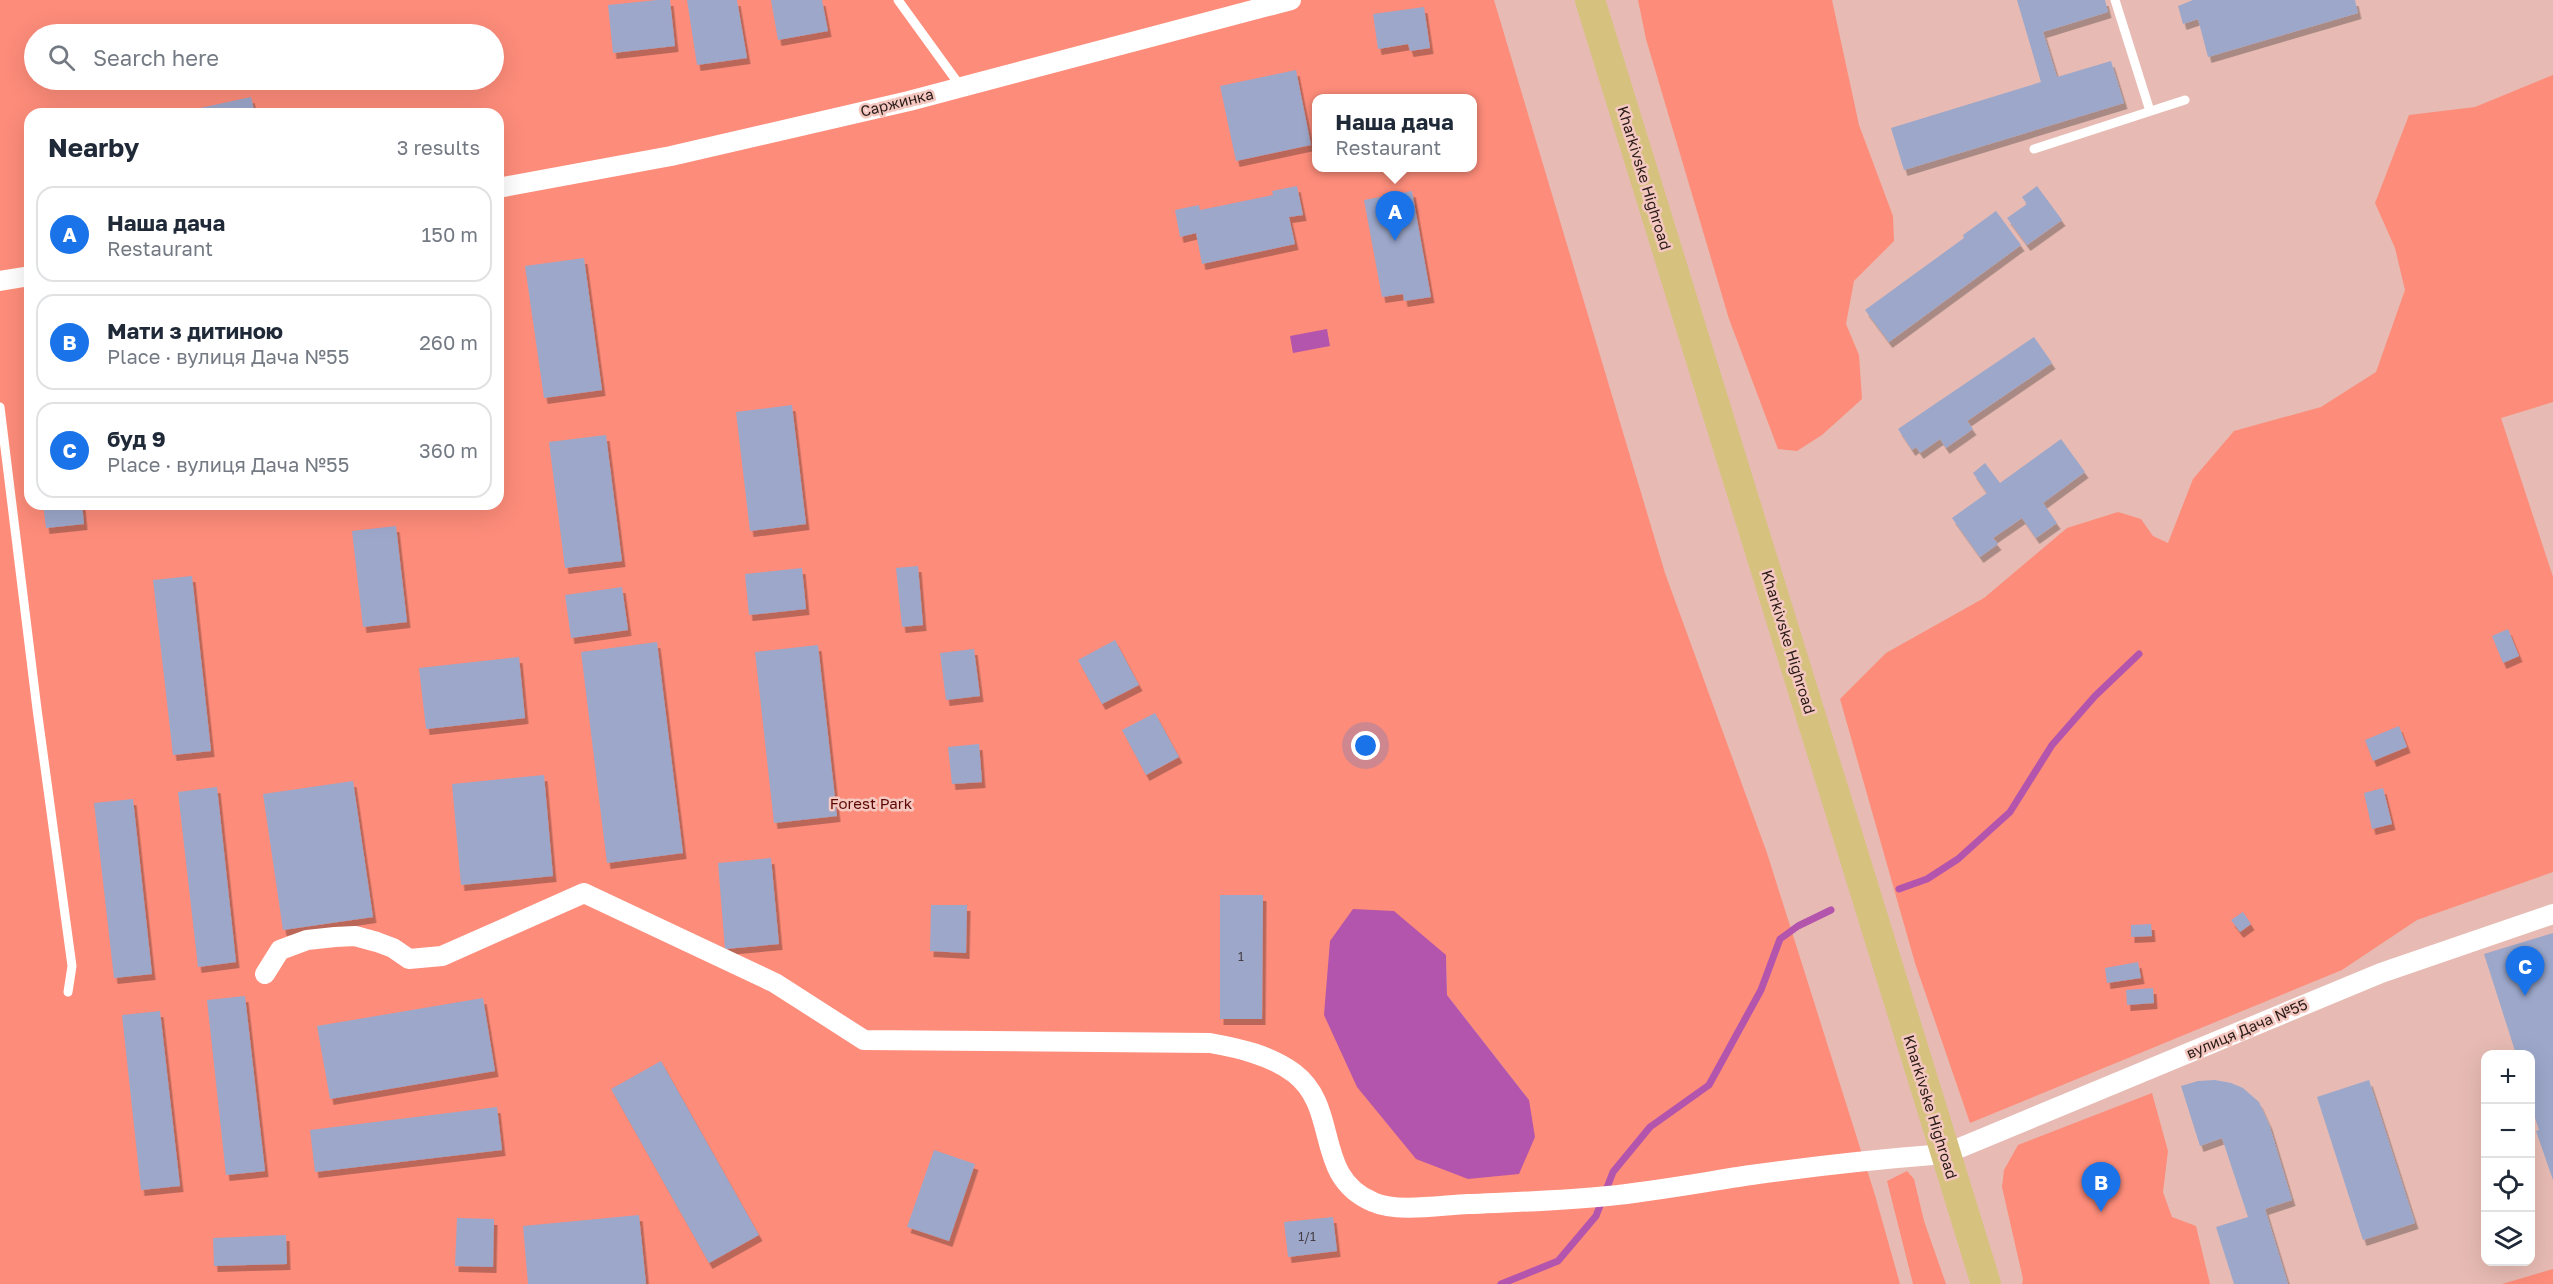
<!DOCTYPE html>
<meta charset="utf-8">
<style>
body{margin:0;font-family:"Golos Text",sans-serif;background:#f6f6f7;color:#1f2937}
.controls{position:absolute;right:18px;bottom:18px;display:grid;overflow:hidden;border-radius:12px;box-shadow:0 6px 24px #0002}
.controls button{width:54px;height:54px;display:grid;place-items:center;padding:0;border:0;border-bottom:2px solid #e0e1e3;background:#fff;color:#1f2937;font:30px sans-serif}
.you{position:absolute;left:1366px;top:746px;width:21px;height:21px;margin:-15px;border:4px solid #fff;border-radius:50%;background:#1a73e8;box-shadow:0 0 0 9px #1a73e833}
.badge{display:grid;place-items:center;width:39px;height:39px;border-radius:50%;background:#1a73e8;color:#fff;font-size:20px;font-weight:700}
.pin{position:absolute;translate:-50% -50px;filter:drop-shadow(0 2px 3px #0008)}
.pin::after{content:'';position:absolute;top:32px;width:21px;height:18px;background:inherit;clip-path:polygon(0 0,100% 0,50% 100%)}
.popup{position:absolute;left:1312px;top:94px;width:165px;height:78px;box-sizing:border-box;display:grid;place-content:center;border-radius:12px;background:#fff;filter:drop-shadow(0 2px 4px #0005);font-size:20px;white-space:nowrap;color:#747a83}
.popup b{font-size:22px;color:#1f2937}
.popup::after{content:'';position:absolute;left:50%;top:100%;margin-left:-12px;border:12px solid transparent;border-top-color:#fff}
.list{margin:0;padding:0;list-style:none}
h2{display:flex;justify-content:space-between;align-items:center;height:78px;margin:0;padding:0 24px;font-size:26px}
h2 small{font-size:20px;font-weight:400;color:#747a83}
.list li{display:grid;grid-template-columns:39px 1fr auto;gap:18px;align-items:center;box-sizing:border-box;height:96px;margin:0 12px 12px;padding:0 12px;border:2px solid #e0e1e3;border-radius:18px}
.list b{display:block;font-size:22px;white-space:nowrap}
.list p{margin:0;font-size:20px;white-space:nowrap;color:#747a83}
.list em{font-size:20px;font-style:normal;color:#747a83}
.icon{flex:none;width:33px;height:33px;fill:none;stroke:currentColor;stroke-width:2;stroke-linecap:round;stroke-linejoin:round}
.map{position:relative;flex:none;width:2553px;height:1284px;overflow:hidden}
.search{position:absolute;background:#fff;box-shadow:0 6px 24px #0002;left:24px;top:24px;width:480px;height:66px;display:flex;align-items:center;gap:15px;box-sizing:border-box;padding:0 21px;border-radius:33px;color:#747a83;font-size:22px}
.panel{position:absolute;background:#fff;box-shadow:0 6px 24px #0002;left:24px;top:108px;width:480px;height:402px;border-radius:18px}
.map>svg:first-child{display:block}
</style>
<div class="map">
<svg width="2553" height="1284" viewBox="0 0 2553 1284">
<defs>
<filter id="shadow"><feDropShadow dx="3.5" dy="6" stdDeviation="0" flood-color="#0004"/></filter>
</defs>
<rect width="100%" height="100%" fill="#e7bbb3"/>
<path fill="#fd8c7a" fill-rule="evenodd" d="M 0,0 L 1494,0 L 1665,573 L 1767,853 L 1875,1195 L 1900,1284 L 0,1284 ZM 34,34 L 494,34 L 494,80 L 34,80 ZM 1317,98 L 1473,98 L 1473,168 L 1317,168 ZM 30,114 L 498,114 L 498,504 L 30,504 ZM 1330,941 L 1446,955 L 1447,995 L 1529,1100 Z
M 1638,0 L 1832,0 L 1859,125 L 1893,216 L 1894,241 L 1854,281 L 1846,324 L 1859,355 L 1862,399 L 1822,435 L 1797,451 L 1778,449 L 1729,319 L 1646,39 Z
M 2553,75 L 2553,402 L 2501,418 L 2553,577 L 2553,872 L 2417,920 L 2342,970 L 1970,1123 L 1915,963 L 1840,699 L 1886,653 L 1984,598 L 2067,528 L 2118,512 L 2141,519 L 2153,536 L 2168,543 L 2193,479 L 2234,431 L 2321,407 L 2376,372 L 2405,290 L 2395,248 L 2375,203 L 2409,115 L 2475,107 Z
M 2152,1093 L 2168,1151 L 2163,1192 L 2172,1217 L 2196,1226 L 2210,1284 L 2022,1284 L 2023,1279 L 2002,1187 L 2004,1170 L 2018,1145 Z
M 1907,1171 L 1914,1179 L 1924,1221 L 1946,1284 L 1913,1284 L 1887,1181 Z
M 2553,1269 L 2553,1284 L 2502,1284 Z"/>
<path fill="#b355ac" d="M 1327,329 L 1330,346 L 1293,353 L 1290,336 Z
M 1353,909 L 1394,911 L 1446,955 L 1447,995 L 1529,1100 L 1535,1137 L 1519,1174 L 1468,1179 L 1416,1159 L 1357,1087 L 1324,1015 L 1330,941 Z"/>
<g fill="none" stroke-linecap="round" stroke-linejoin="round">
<path stroke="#b355ac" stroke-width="7" d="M 1899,889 L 1927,879 L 1958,859 L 2010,812 L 2052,745 L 2095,696 L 2139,654
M 1501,1284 L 1558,1261 L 1596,1216 L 1613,1172 L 1650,1127 L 1709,1085 L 1761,990 L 1780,939 L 1798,926 L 1831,910"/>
</g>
<path fill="#9ca7ca" filter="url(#shadow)" d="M 657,0 L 670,0 L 675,46 L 613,53 L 608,5 Z
M 687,0 L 737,0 L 747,58 L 697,65 Z
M 771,0 L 822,0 L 828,31 L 778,40 Z
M 2017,0 L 2105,0 L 2108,12 L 2043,32 L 2057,77 L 2111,61 L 2124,103 L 1904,170 L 1891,128 L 2041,82 Z
M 2193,0 L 2355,0 L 2358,13 L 2208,57 L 2198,19 L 2183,24 L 2178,6 Z
M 1424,7 L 1430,48 L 1410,51 L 1408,44 L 1378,49 L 1373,14 Z
M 1296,70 L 1311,145 L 1236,161 L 1220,86 Z
M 251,97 L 255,114 L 177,114 L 177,113 Z
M 1297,186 L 1303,215 L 1289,217 L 1295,244 L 1202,264 L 1196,233 L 1180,237 L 1175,210 L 1199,205 L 1200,210 L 1273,195 L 1272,191 Z
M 2037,186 L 2062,220 L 2027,245 L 2007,218 L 2027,204 L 2022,197 Z
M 1412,191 L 1431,297 L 1404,301 L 1403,294 L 1382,297 L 1364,200 Z
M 1996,211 L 2021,245 L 1889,342 L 1865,310 L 1964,238 L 1963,235 Z
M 584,258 L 602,390 L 544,398 L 525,266 Z
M 2034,337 L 2052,363 L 1967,421 L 1973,429 L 1946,448 L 1940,439 L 1920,453 L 1916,447 L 1912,450 L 1898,429 Z
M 792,405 L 806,524 L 750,531 L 736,412 Z
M 606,435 L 622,561 L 565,568 L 549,442 Z
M 2061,439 L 2085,472 L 2043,503 L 2057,523 L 2036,538 L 2022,518 L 1993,538 L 1998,544 L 1980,557 L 1952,518 L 1987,493 L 1973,473 L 1985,463 L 2000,483 Z
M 43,504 L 82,504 L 84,524 L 46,528 Z
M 396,526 L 407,622 L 363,627 L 352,531 Z
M 918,566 L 923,625 L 902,627 L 896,568 Z
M 802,568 L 806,609 L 749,615 L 745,574 Z
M 192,576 L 211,751 L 173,755 L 153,580 Z
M 622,587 L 628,630 L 571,638 L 565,595 Z
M 2508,629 L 2519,656 L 2503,663 L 2492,636 Z
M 1115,640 L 1139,685 L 1102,704 L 1078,660 Z
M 657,642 L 683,853 L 607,863 L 581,652 Z
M 818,645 L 837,816 L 774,823 L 755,652 Z
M 974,649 L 980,696 L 946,700 L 940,653 Z
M 519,657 L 525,718 L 426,729 L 419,668 Z
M 1155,713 L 1179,757 L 1146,775 L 1122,730 Z
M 2399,726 L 2407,747 L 2373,761 L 2365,740 Z
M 979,744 L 982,782 L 952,784 L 948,747 Z
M 544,775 L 553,876 L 461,885 L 452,784 Z
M 353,781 L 373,917 L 283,930 L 263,794 Z
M 217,787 L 236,962 L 198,967 L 178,792 Z
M 2383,788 L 2392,824 L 2372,829 L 2364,793 Z
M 133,799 L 152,974 L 114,978 L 94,803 Z
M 771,858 L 779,944 L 725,949 L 718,863 Z
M 1220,895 L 1263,895 L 1262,1019 L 1220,1019 Z
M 931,905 L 967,905 L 966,953 L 930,951 Z
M 2243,912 L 2251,924 L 2240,932 L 2231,920 Z
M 2151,924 L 2152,936 L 2131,937 L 2131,925 Z
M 2553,933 L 2553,1180 L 2536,1131 L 2539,1130 L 2530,1103 L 2530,1054 L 2516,1054 L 2484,954 Z
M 2138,962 L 2141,978 L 2107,983 L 2105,968 Z
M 2153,988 L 2154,1003 L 2127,1005 L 2126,990 Z
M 245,996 L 265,1171 L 226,1175 L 207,1000 Z
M 483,998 L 495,1071 L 330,1099 L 317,1026 Z
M 160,1011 L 180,1186 L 141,1190 L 122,1015 Z
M 661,1061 L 759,1235 L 709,1263 L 611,1089 Z
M 2215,1080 L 2231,1083 L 2243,1088 L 2259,1102 L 2269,1124 L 2292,1200 L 2265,1209 L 2288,1284 L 2234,1284 L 2216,1227 L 2248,1217 L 2222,1138 L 2200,1146 L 2181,1086 L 2198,1081 Z
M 2369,1080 L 2415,1223 L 2363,1240 L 2317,1097 Z
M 497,1107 L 502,1150 L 315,1172 L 310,1130 Z
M 934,1150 L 975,1164 L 949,1241 L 907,1227 Z
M 639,1215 L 646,1284 L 528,1284 L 523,1226 Z
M 1333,1217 L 1337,1251 L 1288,1257 L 1284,1222 Z
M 457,1218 L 494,1219 L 493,1267 L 455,1266 Z
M 286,1235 L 287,1264 L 214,1266 L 213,1238 Z"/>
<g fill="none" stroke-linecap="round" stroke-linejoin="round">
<path stroke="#fff" stroke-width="9" d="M 898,0 L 961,87
M 2115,0 L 2150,111
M 2034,149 L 2185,100
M 0,407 L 37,709 L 72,966 L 68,992"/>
<path stroke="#fff" stroke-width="20" d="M 498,188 L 671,156 L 909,101 L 1291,0
M 0,281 L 30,276
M 265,974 L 280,950 L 307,940 L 335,937 L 355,936 L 377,942 L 393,948 L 409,959 L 442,956 L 584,893 L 775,983 L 864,1040 L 1210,1043 C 1238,1048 1270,1055 1294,1073 C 1341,1109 1312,1176 1373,1202 C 1397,1213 1442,1205 1468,1204 C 1515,1202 1561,1201 1608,1196 C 1656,1191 1704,1182 1751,1175 C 1815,1166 1880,1159 1945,1154 L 2381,973 L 2553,914"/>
<path stroke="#d6c17f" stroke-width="30" d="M 1590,0 L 1986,1284"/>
</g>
<g text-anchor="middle" stroke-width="5" stroke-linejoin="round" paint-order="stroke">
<g font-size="12" fill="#463e44">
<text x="1241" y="961">1</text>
<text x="1307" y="1241">1/1</text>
</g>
<g font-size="15" fill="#2a1b18" stroke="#f4c8c0">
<text transform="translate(897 103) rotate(-14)" y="5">Саржинка</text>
<text transform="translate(1644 178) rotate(73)" y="5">Kharkivske Highroad</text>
<text transform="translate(1788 642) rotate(73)" y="5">Kharkivske Highroad</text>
<text transform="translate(2247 1029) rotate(-23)" y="5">вулиця Дача №55</text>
<text transform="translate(1930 1107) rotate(73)" y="5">Kharkivske Highroad</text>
</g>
<g font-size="15" fill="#5b0802" stroke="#f4c8c0">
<text x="871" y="809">Forest Park</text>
</g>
</g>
</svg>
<div class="controls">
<button>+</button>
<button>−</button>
<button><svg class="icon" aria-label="locate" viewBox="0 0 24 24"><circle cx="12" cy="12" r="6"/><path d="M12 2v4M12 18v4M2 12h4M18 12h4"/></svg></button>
<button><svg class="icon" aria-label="layers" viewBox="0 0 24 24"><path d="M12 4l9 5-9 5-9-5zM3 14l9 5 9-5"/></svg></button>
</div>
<div class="you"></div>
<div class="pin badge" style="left:1395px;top:241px">A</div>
<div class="popup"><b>Наша дача</b>Restaurant</div>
<div class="pin badge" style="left:2101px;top:1212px">B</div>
<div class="pin badge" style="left:2525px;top:996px">C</div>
<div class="search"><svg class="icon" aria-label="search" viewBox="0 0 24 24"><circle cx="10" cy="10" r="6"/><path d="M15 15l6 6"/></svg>Search here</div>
<section class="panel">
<h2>Nearby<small>3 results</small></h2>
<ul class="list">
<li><span class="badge">A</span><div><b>Наша дача</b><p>Restaurant</p></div><em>150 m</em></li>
<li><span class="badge">B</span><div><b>Мати з дитиною</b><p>Place · вулиця Дача №55</p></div><em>260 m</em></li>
<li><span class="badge">C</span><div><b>буд 9</b><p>Place · вулиця Дача №55</p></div><em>360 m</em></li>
</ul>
</section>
</div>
